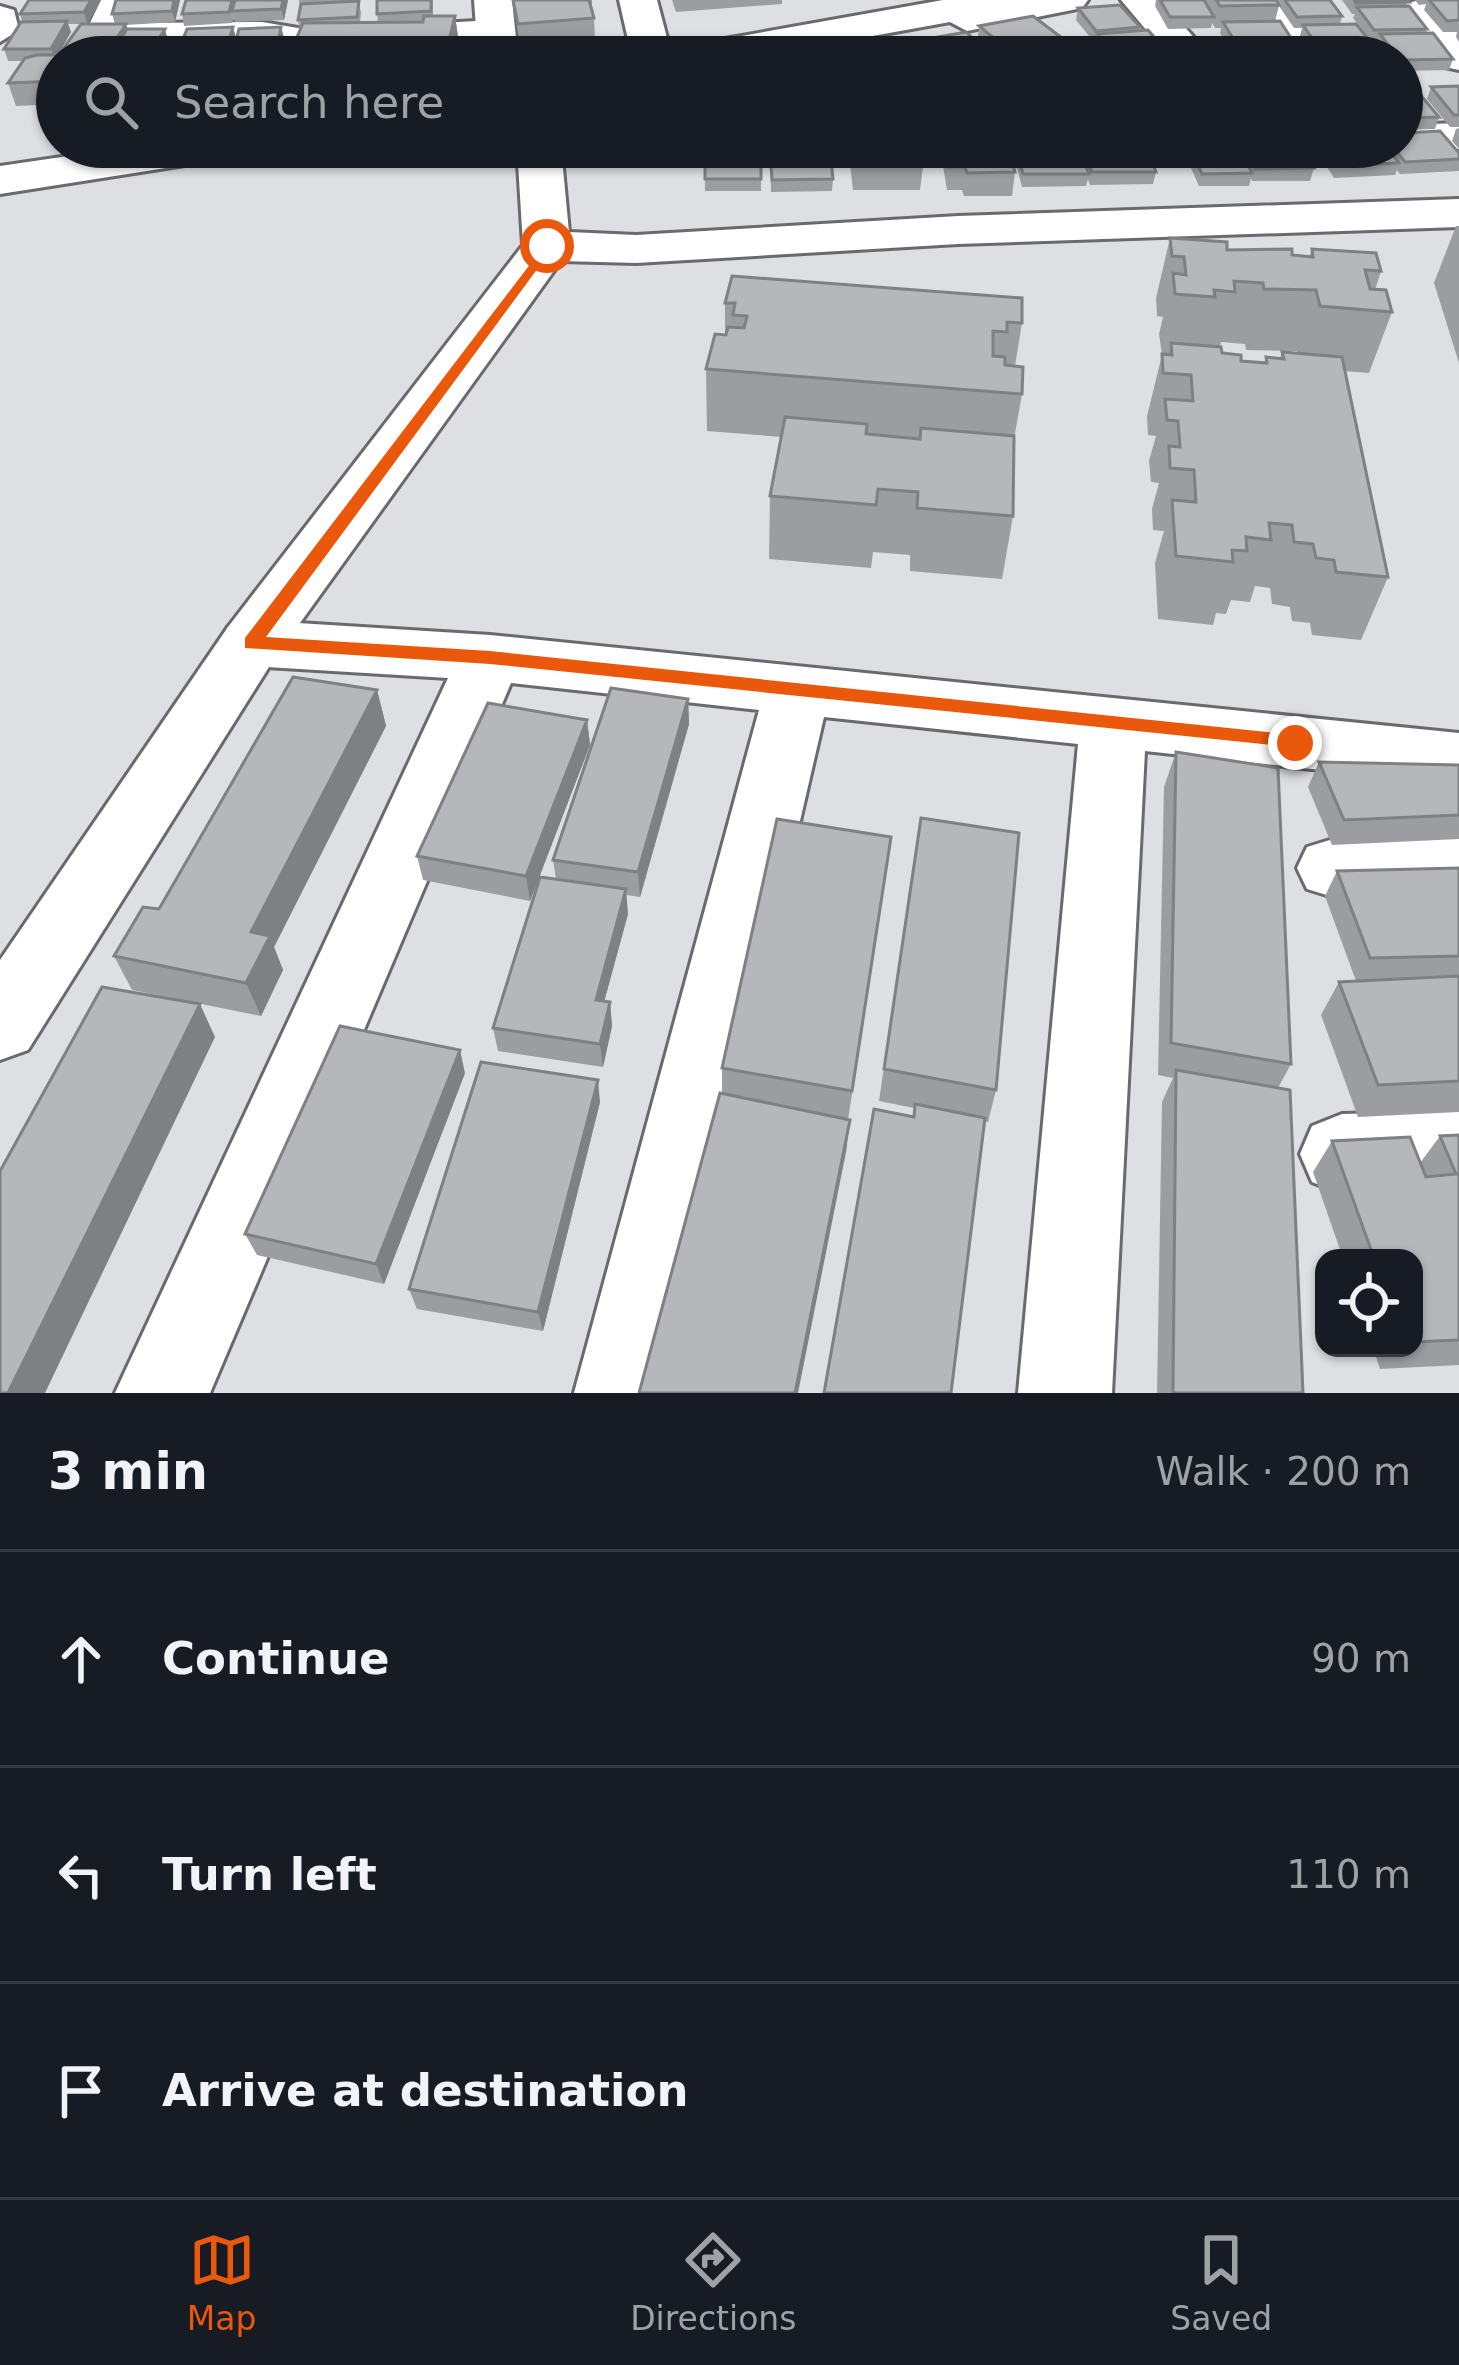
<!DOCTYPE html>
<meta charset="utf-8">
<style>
body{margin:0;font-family:"DejaVu Sans",sans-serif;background:#20242c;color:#f1f3f6}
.controls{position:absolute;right:36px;bottom:36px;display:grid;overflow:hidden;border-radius:24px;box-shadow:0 3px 9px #0004}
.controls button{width:108px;height:108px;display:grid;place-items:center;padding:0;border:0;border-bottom:3px solid #363941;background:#171b24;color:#f1f3f6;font:60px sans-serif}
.stop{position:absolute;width:36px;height:36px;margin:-27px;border:9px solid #ea580c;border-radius:50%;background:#fff}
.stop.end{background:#ea580c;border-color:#fff;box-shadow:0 3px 12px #0008}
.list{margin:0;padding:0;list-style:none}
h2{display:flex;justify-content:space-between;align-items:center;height:156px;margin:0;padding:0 48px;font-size:51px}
h2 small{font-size:39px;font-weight:400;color:#9ea1a6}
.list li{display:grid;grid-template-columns:78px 1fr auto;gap:36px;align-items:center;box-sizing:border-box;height:216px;padding:0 48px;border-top:3px solid #363941}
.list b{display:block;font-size:45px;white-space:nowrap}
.list em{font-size:39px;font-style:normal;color:#9ea1a6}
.icon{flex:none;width:66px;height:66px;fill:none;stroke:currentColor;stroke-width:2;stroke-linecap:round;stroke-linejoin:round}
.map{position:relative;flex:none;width:1459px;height:1393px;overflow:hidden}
.search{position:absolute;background:#171b24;box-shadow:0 3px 9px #0004;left:36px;right:36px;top:36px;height:132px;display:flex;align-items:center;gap:30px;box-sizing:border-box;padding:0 42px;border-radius:66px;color:#9ea1a6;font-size:45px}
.sheet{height:804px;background:#171b24}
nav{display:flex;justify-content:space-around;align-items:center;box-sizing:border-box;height:168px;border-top:3px solid #363941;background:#171b24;font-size:33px;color:#9ea1a6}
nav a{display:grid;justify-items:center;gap:6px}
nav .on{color:#ea580c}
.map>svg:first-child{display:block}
</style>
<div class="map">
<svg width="1459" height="1393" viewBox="0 0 1459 1393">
<rect width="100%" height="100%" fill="#dddfe3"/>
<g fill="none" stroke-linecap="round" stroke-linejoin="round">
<g stroke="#696a6d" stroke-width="6">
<path id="street" d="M 101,0 L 139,0 L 129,22 L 136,23 L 262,22 L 310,30 L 495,20 L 515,32 L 495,44 L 310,54 L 262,46 L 136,46 L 93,35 L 88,27 Z
M 619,0 L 657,0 L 672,57 L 632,57 Z
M 1121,0 L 1161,0 L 1211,57 L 1169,57 Z
M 1248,0 L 1287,0 L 1330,57 L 1290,57 Z
M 1422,0 L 1434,3 L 1459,33 L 1459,70 L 1445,67 L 1401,11 L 1406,3 Z
M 0,6 L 14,10 L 19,30 L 0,42 Z
M 1459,123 L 1459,149 L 1387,147 L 1402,147 L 1402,125 Z
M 721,147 L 805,147 L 798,156 C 772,163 739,173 721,147 Z
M 251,620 L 490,635 L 1459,733 L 1459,785 L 1145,751 L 1112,1393 L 1018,1393 L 1078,744 L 824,717 L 668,1393 L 574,1393 L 759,710 L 511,683 L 210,1393 L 115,1393 L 448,678 L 251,666 L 228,659 L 219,643 L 228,627 Z
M 1459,837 L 1459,895 L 1333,897 L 1307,889 L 1297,868 L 1307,847 L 1333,839 Z
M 1459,1111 L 1459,1189 L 1342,1194 L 1312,1182 L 1300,1154 L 1312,1126 L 1342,1114 Z"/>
</g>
<g stroke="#696a6d" stroke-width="6">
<path id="secondary" d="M 474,0 L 512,0 L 518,57 L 478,57 Z
M 943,0 L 1088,0 L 1082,8 L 967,31 L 950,22 L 757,57 L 671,57 L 677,49 L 691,45 Z
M 130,147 L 239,147 L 232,156 L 217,160 L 0,194 L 0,166 Z
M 517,147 L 561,147 L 569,232 L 636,235 L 958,216 L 1459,199 L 1459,227 L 958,244 L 636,263 L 561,261 L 274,659 L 28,1050 L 0,1060 L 0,960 L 228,627 L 523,245 Z"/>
</g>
<use href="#street" fill="#fff" fill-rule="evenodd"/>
<use href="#secondary" fill="#fff" fill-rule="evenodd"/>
</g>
<path fill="#9c9da0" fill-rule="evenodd" d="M 29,0 L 101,0 L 87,24 L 68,24 L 71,32 L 58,54 L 115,24 L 112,14 L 180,0 L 175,22 L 126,25 L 128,29 L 168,41 L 161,53 L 178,52 L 233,27 L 236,38 L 230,57 L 57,57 L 57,104 L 16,106 L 8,83 L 23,61 L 8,61 L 4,49 L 22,21 L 20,14 Z
M 288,0 L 284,20 L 235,22 L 234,17 L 232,23 L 184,26 L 182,14 Z
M 299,0 L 357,0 L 361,12 L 360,23 L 378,22 L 377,14 L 433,0 L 433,16 L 455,16 L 458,37 L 453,57 L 291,57 L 290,54 L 300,30 L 298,20 L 300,7 Z
M 513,0 L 592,0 L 592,6 L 591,6 L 594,18 L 595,40 L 520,46 Z
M 672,0 L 782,0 L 782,4 L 676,12 Z
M 1156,0 L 1330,0 L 1342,16 L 1340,24 L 1369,40 L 1367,46 L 1382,57 L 1319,57 L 1321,53 L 1311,53 L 1300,36 L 1302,28 L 1294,28 L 1279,6 L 1275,21 L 1295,44 L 1294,48 L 1302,57 L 1235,57 L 1220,33 L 1221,28 L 1215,28 L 1212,23 L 1211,28 L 1168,29 L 1155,6 Z
M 1342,0 L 1407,0 L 1407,6 L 1427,29 L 1426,34 L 1453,59 L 1449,70 L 1402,71 L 1402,57 L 1384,57 L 1376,46 L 1378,41 L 1370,41 L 1353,18 L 1355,14 L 1352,14 Z
M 1415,0 L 1459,0 L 1459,42 L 1456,37 L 1457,32 L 1443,32 L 1424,10 L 1426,4 L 1419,5 Z
M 1078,8 L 1140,27 L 1139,31 L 1166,51 L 1165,57 L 1105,57 L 1096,45 L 1096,42 L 1094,42 L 1076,20 Z
M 979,26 L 1062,41 L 1083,57 L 1002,57 L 978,37 Z
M 281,27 L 284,38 L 280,57 L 234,57 L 233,53 Z
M 915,41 L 994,57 L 849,57 L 849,50 L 914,52 Z
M 1459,86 L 1459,127 L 1450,127 L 1427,99 L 1431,87 Z
M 1402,93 L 1439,117 L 1435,129 L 1402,130 Z
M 1459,128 L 1459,149 L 1452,141 L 1456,129 Z
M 848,147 L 919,147 L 923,166 L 920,190 L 853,190 Z
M 933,147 L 1008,147 L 1015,172 L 1012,196 L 964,196 L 962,190 L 947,190 L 941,154 L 934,154 Z
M 1015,147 L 1081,153 L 1082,147 L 1156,172 L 1153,184 L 1090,185 L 1088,179 L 1086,186 L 1022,187 L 1014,157 Z
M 1175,147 L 1240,147 L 1243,154 L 1245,147 L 1314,168 L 1310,181 L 1252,181 L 1251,178 L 1249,186 L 1199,186 L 1190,166 L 1178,166 L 1173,154 Z
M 1314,147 L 1402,147 L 1459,153 L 1459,171 L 1400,174 L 1397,170 L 1395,175 L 1334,178 Z
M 770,148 L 833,179 L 832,191 L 771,192 Z
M 761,150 L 761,191 L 705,191 L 705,151 Z
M 1456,226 L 1459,226 L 1459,363 L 1434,283 Z
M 1170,238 L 1227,250 L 1309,257 L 1312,249 L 1381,271 L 1375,290 L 1392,312 L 1369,373 L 1344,371 L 1388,577 L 1361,640 L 1312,635 L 1310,623 L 1292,621 L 1290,607 L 1272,604 L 1270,588 L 1255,586 L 1250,602 L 1231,600 L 1226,614 L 1216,613 L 1213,625 L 1158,619 L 1155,563 L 1164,531 L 1153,530 L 1152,509 L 1159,483 L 1151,482 L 1149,461 L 1156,436 L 1148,435 L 1147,416 L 1162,355 L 1159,334 L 1163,317 L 1157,316 L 1156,298 ZM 1221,342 L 1245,344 L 1246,350 L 1297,351 L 1297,353 L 1282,352 L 1280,358 L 1266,357 L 1264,363 L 1241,361 L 1222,353 L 1220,347 Z
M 725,303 L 1022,323 L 1015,366 L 1022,394 L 1014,439 L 1013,516 L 1002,579 L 910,571 L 910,555 L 873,552 L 871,568 L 769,559 L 770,496 L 781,437 L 707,431 L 706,369 L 725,335 Z
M 377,690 L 386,726 L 274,947 L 283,970 L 261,1016 L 132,990 L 114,956 L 159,909 Z
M 688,699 L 689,724 L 640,897 L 626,895 L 628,914 L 604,1002 L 610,1002 L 612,1026 L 603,1067 L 498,1051 L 493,1028 L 556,879 L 553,860 Z
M 587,720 L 590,745 L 530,901 L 423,880 L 417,856 Z
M 1176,752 L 1291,1064 L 1278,1088 L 1303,1393 L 1157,1393 L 1162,1102 L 1173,1078 L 1158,1075 L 1164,787 Z
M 1319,762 L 1459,765 L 1459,839 L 1332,845 L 1308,787 Z
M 921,818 L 996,1090 L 988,1122 L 913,1116 L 914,1108 L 879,1101 Z
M 891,837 L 848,1120 L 846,1152 L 722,1093 L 722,1068 Z
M 1459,868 L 1459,1112 L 1358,1117 L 1321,1015 L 1339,982 L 1356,981 L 1325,896 L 1337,871 Z
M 465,1073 L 384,1284 L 257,1255 L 245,1234 Z
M 600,1102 L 543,1331 L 417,1309 L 409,1289 Z
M 1459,1135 L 1459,1365 L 1380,1369 L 1373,1348 L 1414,1348 L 1414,1258 L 1343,1258 L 1313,1172 L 1332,1141 L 1420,1163 L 1440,1136 Z"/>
<path fill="#7f8082" d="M 91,0 L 101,0 L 87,24 L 84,12 Z
M 174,0 L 180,0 L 175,22 L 172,11 Z
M 283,0 L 288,0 L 284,20 L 281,9 Z
M 455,16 L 458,37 L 453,57 L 447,57 Z
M 67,21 L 71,32 L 55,60 L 51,49 Z
M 126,24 L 130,36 L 118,53 L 107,53 Z
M 233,27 L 236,38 L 230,57 L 226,57 L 225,53 Z
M 281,27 L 284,38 L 280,57 L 278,57 L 276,51 Z
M 165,29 L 168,41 L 158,57 L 150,53 Z
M 1062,38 L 1061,50 L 1010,51 L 1010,57 L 1006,57 L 1007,49 Z
M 408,147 L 430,147 L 409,152 Z
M 670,147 L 694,147 L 671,152 Z
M 377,690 L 386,726 L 274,947 L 283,970 L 261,1016 L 246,983 L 251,932 Z
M 688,699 L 689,724 L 640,897 L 638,872 Z
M 587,720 L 590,745 L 530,901 L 526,876 Z
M 626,889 L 628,914 L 598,1024 L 596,1000 Z
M 610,1002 L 612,1026 L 603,1067 L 600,1044 Z
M 200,1004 L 215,1037 L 45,1393 L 8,1393 Z
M 460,1050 L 465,1073 L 384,1284 L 376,1264 Z
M 598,1080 L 600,1102 L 543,1331 L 538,1312 Z
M 850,1120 L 846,1152 L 798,1393 L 795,1393 Z"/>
<path fill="#b5b7ba" stroke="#7f8082" stroke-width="3" d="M 29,0 L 91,0 L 84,12 L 20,14 Z
M 116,0 L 174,0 L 172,11 L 112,14 Z
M 186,0 L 232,0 L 229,12 L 182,14 Z
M 235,0 L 283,0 L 281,9 L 232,11 Z
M 377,0 L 431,0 L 431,11 L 377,14 Z
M 513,0 L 589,0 L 594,18 L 518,24 Z
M 1160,0 L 1204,0 L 1214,17 L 1170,17 Z
M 1216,0 L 1276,0 L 1279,5 L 1220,6 Z
M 1285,0 L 1330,0 L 1342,16 L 1297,17 Z
M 1354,0 L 1407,0 L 1409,2 L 1356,3 Z
M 1429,0 L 1459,0 L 1459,20 L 1447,21 Z
M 359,1 L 357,17 L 298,20 L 301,4 Z
M 1120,5 L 1140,27 L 1096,31 L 1078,8 Z
M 1409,6 L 1427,29 L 1374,30 L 1357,7 Z
M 424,16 L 455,16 L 446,52 L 290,54 L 303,23 L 423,22 Z
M 1033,16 L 1062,38 L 1007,49 L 979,26 Z
M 67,21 L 51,49 L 4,49 L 21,22 Z
M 1280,21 L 1295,44 L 1237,45 L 1223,22 Z
M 81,24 L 126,24 L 107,53 L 60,53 Z
M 1356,24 L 1369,40 L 1314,41 L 1303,25 Z
M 233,27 L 225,53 L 184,55 L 185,52 L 178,52 L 187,29 Z
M 281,27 L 276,51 L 233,53 L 239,29 Z
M 127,29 L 165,29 L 150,53 L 112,53 Z
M 1148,30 L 1166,51 L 1115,55 L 1098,34 Z
M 966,32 L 994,57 L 932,57 L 915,41 Z
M 1433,33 L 1453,59 L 1402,60 L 1402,57 L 1397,57 L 1380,34 Z
M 901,40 L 920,57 L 857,57 L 849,50 Z
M 1063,41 L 1083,57 L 1018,57 L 1010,51 Z
M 1373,46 L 1382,57 L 1329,57 L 1322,47 Z
M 1296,48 L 1302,57 L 1245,57 L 1240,49 Z
M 185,52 L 183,57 L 57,57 L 57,81 L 8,83 L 25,58 L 37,55 Z
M 828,53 L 833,57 L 804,57 Z
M 1459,86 L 1459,115 L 1454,115 L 1431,87 Z
M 1418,92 L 1439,117 L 1402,118 L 1402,93 Z
M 1440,131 L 1459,153 L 1459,159 L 1405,162 L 1393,147 L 1402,147 L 1402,133 Z
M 852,147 L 919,147 L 923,166 L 855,166 Z
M 946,147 L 1008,147 L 1015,172 L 967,173 L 965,167 L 950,167 Z
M 1016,147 L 1079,147 L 1089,174 L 1023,174 Z
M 1083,147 L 1146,147 L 1156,172 L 1092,172 Z
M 1178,147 L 1240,147 L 1252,173 L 1202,174 L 1193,154 L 1181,154 Z
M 1245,147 L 1303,147 L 1314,168 L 1255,169 Z
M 1325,147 L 1387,147 L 1399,163 L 1338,166 Z
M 770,148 L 830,148 L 833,179 L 772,180 Z
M 761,150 L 761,179 L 705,179 L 705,151 Z
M 1170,238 L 1227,242 L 1227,250 L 1292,249 L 1292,255 L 1313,257 L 1312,249 L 1376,253 L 1381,271 L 1365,270 L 1370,289 L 1386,290 L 1392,312 L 1320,306 L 1316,290 L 1264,289 L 1263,283 L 1234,281 L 1235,292 L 1214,290 L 1215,297 L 1175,294 L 1173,273 L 1186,275 L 1184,257 L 1172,256 Z
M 732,276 L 1022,298 L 1022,323 L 1007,322 L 1007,332 L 993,331 L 993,356 L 1005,357 L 1005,365 L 1023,367 L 1022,394 L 706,369 L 715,334 L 726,335 L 728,327 L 744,328 L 747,316 L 733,315 L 735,303 L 725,303 Z
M 1171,343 L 1221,347 L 1222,353 L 1241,355 L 1241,361 L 1267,363 L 1266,357 L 1284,359 L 1282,352 L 1342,357 L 1388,577 L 1336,572 L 1334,560 L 1316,558 L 1313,544 L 1294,542 L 1292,525 L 1269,523 L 1271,540 L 1246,537 L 1247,551 L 1232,550 L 1233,562 L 1176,556 L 1172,500 L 1196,502 L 1194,470 L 1170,468 L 1169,446 L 1180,447 L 1178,421 L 1167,420 L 1165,399 L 1193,401 L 1191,375 L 1163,373 L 1162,354 L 1172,355 Z
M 785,417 L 867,424 L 866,434 L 920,439 L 921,428 L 1014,436 L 1013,516 L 917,508 L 918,492 L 878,489 L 876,505 L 770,496 Z
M 293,677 L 377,690 L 251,932 L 270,936 L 246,983 L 114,956 L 143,907 L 159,909 Z
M 611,688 L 688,699 L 638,872 L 553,860 Z
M 488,703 L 587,720 L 526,876 L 417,856 Z
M 1176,752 L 1278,768 L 1291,1064 L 1171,1043 Z
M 1319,762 L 1459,765 L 1459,815 L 1344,820 Z
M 921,818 L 1019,833 L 996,1090 L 884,1069 Z
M 777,819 L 891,837 L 852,1091 L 722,1068 Z
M 1459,868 L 1459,956 L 1370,958 L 1337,871 Z
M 540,877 L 626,889 L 596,1000 L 610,1002 L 600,1044 L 493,1028 Z
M 1459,976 L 1459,1081 L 1378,1085 L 1339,982 Z
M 102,987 L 200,1004 L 8,1393 L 0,1393 L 0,1171 Z
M 340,1026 L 460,1050 L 376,1264 L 245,1234 Z
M 481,1062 L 598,1080 L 538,1312 L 409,1289 Z
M 1176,1070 L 1290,1090 L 1303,1393 L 1173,1393 Z
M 720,1093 L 850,1120 L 795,1393 L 639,1393 Z
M 915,1104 L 985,1118 L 951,1393 L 824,1393 L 874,1109 L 914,1117 Z
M 1459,1135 L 1459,1340 L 1414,1342 L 1414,1258 L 1374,1258 L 1332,1141 L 1410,1137 L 1426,1177 L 1456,1174 L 1440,1136 Z"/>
<path fill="#ea580c" d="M 547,242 L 552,249 L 266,637 L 490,651 L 1295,735 L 1302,737 L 1302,748 L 490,664 L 245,648 L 245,638 Z"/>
</svg>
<div class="controls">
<button><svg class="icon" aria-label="locate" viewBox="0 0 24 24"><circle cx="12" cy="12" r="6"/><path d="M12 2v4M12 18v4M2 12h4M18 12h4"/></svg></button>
</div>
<div class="stop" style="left:547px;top:246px"></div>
<div class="stop end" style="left:1295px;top:743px"></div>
<div class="search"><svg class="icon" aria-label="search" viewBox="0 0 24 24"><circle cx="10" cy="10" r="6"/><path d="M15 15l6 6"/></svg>Search here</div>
</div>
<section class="sheet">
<h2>3 min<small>Walk · 200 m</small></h2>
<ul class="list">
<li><svg class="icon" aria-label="ahead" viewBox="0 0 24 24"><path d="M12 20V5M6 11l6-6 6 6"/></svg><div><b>Continue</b></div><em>90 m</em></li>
<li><svg class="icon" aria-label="left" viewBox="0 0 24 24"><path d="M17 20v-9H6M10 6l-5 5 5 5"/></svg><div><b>Turn left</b></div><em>110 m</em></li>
<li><svg class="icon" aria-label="arrive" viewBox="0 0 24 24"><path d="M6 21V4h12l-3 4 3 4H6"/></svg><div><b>Arrive at destination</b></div></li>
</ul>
</section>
<nav>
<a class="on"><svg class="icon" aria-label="map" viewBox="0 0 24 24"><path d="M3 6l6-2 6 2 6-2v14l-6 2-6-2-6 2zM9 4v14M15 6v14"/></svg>Map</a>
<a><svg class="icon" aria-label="directions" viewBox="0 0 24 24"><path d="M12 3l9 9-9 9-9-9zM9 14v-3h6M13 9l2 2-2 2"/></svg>Directions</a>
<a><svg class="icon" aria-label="saved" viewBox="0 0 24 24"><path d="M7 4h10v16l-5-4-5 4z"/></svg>Saved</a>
</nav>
